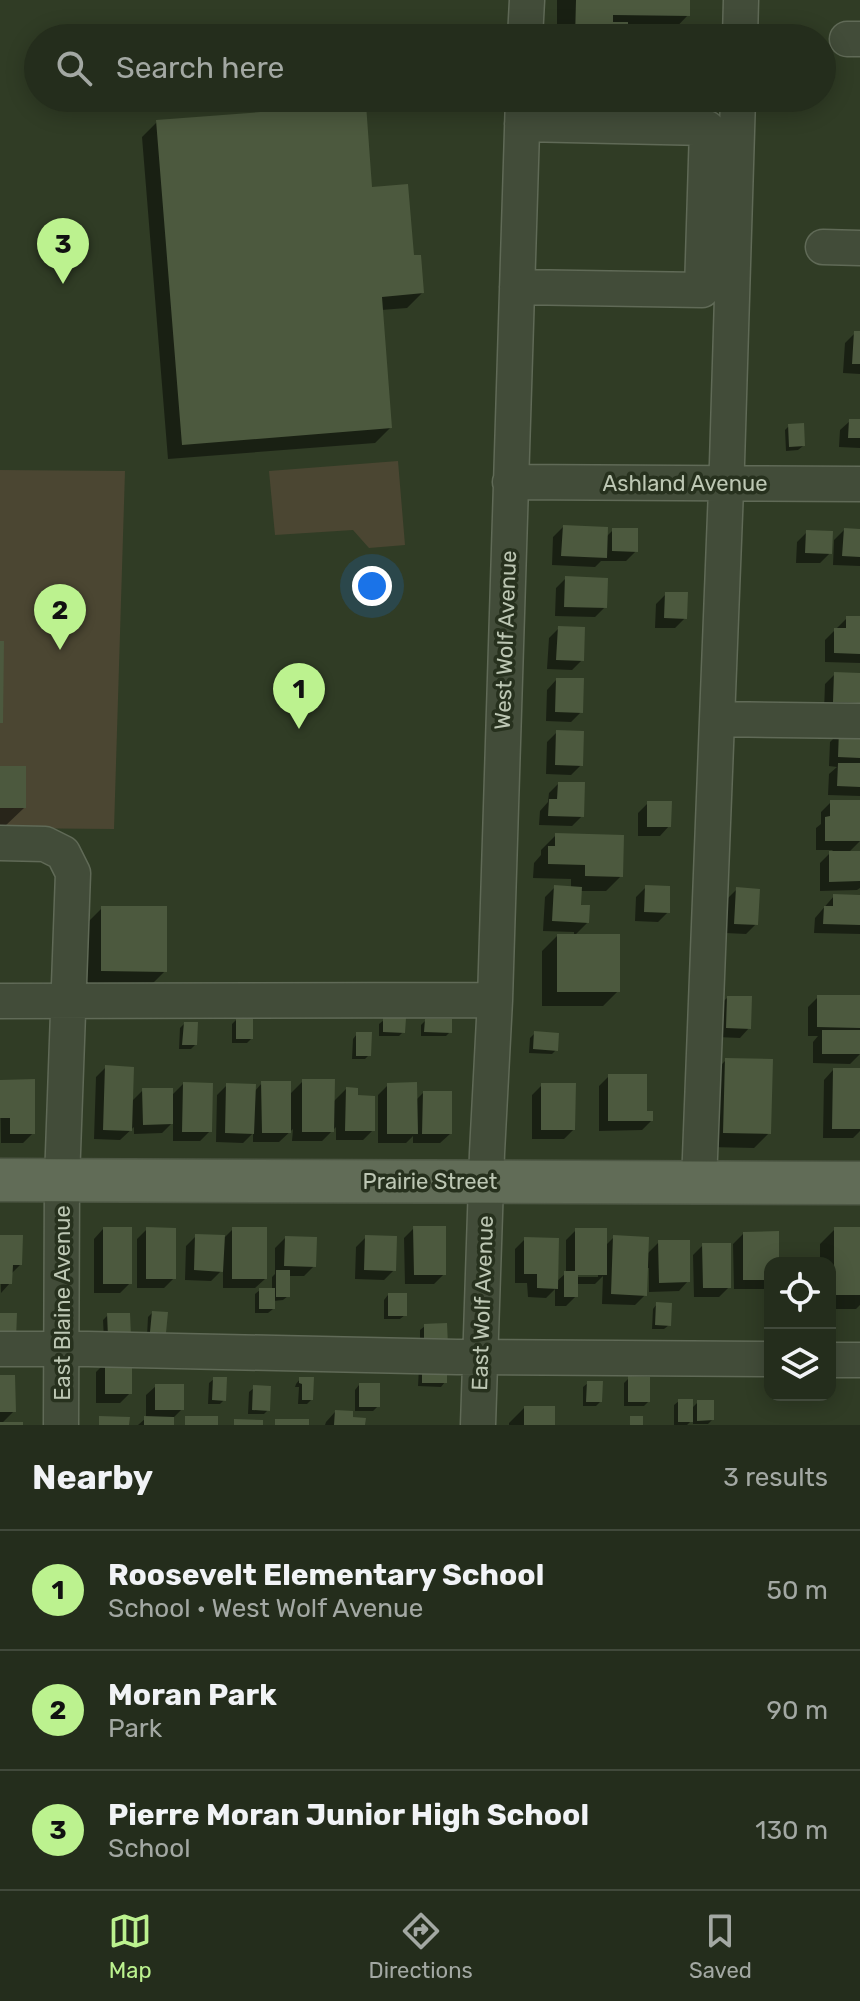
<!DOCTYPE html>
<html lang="en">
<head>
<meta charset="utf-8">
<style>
	body { margin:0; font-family:Rubik,sans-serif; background:#303929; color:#f1f3f6 }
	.controls { position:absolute; right:24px; bottom:24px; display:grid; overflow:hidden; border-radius:16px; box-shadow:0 4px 20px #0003 }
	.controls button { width:72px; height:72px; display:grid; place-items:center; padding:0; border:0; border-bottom:2px solid #41493b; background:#242d1c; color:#f1f3f6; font:40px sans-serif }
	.you { position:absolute; left:372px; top:586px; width:28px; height:28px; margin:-20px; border:6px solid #fff; border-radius:50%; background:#1a73e8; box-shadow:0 0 0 12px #1a73e833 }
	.badge { display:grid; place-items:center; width:52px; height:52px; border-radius:50%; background:#bcf28f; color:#111; font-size:26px; font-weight:700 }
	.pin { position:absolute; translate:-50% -66px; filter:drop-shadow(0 2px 4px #0008) }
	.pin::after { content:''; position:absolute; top:42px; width:28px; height:24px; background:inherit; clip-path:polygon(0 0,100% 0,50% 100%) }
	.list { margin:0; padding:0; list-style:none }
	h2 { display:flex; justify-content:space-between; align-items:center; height:104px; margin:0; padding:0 32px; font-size:34px }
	h2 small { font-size:26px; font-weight:400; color:#a3a8a3 }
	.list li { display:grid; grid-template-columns:52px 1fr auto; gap:24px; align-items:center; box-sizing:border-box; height:120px; padding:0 32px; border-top:2px solid #41493b }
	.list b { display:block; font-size:30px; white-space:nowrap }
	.list p { margin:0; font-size:26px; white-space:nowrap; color:#a3a8a3 }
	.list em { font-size:26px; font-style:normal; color:#a3a8a3 }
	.icon { flex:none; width:44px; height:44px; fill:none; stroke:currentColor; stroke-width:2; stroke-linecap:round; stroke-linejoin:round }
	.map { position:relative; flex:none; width:860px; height:1425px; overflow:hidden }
	.search { position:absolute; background:#242d1c; box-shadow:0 4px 20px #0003; left:24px; right:24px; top:24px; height:88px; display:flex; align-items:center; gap:20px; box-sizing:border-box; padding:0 28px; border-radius:44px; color:#a3a8a3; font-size:30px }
	.sheet { height:464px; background:#242d1c }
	nav { display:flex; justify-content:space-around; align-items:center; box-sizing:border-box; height:112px; border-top:2px solid #41493b; background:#242d1c; font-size:22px; color:#a3a8a3 }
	nav a { display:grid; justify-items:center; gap:4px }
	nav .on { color:#bcf28f }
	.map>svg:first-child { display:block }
	.green { fill:#4b4632 }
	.shadow { fill:#0007; fill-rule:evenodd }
	.building { fill:#4c593e }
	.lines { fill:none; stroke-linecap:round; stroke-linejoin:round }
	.minor-casing { stroke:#606a57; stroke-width:37 }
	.major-casing { stroke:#4e5845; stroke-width:45 }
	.minor { stroke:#424c39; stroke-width:34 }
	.major { stroke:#616c57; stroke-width:42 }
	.labels { text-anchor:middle; stroke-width:7; stroke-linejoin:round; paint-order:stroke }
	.street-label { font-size:22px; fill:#bdc7b4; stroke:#27311e }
</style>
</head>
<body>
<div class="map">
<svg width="860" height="1425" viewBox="0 0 860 1425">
	<rect width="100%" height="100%" fill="#303c25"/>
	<path class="green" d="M398,461L405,545L369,548L353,530L275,535L269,471Z
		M0,470L125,471L114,829L0,828Z"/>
	<path class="shadow" d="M557,0H688V15L669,35L626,34V38H557Z
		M560,98H623L605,116L560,115Z
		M157,122L370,189L412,257L422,293L407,308L381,310L390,428L375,443L168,459L142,137Z
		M855,333H860V374L843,373L845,343Z
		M850,421H860V448L839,447L840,430Z
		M789,426L803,446L798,450L786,451L785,430Z
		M563,527L606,537L613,530L636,551L626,561H601L595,567L552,565L553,537Z
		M844,530L860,531V566L833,565L834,540Z
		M807,532L830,553L820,563H796L797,542Z
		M566,578L605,607L595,617L555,616L556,588Z
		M666,594L685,618L675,628H655L656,604Z
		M847,618H860V663L825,662V640Z
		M559,628L582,660L572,670L547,669L549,638Z
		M835,674L860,675V713L824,711L825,684Z
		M556,680L581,712L571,722L546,721L547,690Z
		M557,732L581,765L571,775L546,774L547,742Z
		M840,732L860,733V796L828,795L829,774L837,767L829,766L830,742Z
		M0,768L24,808L4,827H0Z
		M558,784L582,816L572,826L539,825L540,811L548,802L549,793Z
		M831,802H860V841L848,853H860V888L857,890L820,891V863L833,850H816V828L821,824V812Z
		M648,803L669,826L660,836H638V813Z
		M556,835L621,876L606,891H580L579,906L587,923L574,936L618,991L603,1006H542V951L557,936H574V932L543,931L545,897L555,887L571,888V879L533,878L534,863L541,855V850Z
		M646,887L668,912L658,922L635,921L636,897Z
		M737,889L756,924L746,934L725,933L727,899Z
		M834,896L860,897V934L814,933L815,918Z
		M102,908L165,971L150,986L87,985V923Z
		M818,997H860V1054L850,1064L813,1063V1042L818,1036H808V1007Z
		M727,998L749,1028L740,1038L717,1037V1007Z
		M237,1019L251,1039L247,1043H232V1024Z
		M384,1020L403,1032L399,1036H379V1024Z
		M425,1021L450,1032L446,1036H421V1025Z
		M184,1024L195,1045L191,1049H179L180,1028Z
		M535,1033L556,1050L552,1054L529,1053L530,1038Z
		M357,1034L369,1055L365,1059H352L353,1039Z
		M726,1060L769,1133L754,1148L709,1147L711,1075Z
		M105,1068L131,1102L143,1090L171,1096L183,1084L210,1131L200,1141H173V1122L162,1133L134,1134V1127L120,1140L94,1139L96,1077Z
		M833,1070H860V1131L853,1138H823L824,1080Z
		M609,1076L651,1121L642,1130L599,1131V1086Z
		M0,1081L33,1133L23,1143H1Z
		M303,1081L332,1103L346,1089L356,1097L373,1130L363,1140H336V1127L322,1141H292L293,1129L279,1142H253V1133L243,1143L216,1142L217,1095L227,1085L254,1092L262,1083L289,1095Z
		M388,1085L415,1101L423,1093L450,1134L440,1143H413V1136L406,1143H378V1095Z
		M542,1085L574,1129L564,1139H532V1095Z
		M414,1228L444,1274L434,1284H405L404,1238Z
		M103,1229L130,1283L120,1293H94V1239Z
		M147,1229L174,1278L164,1288H137V1239Z
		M233,1229L265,1279L255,1288H223V1269L211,1281L185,1280L186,1246L196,1236L225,1237Z
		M835,1229H860V1305L856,1309H830V1263H820V1244Z
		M576,1230L605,1246L614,1237L646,1255L659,1242L688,1281L679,1291L649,1292V1268H646L645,1295L635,1305L602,1304L603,1276L595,1284H576V1296L566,1306H555V1289L546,1298L528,1297L527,1283H515V1249L525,1239L556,1282L566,1273V1240ZM568,1273H598V1277H568Z
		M743,1234L777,1263H770V1286L767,1289H734L733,1244Z
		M0,1237L20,1265L11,1274L10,1283L1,1293Z
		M366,1237L394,1270L384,1280L355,1279L356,1247Z
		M285,1238L314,1266L304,1276H288V1296L283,1300L273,1301V1309L268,1313H255V1294L260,1290H272V1277L275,1274V1248Z
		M703,1245L729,1287L719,1297H694L693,1255Z
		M388,1295L405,1315L400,1319H384V1300Z
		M657,1304L669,1325L664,1329H652L653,1309Z
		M152,1313L164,1332L160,1337L147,1336L148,1317Z
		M108,1315L129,1336L104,1340L103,1320Z
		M445,1325L420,1349V1330L425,1326Z
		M106,1362L130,1393L120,1403H96V1372Z
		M419,1368L445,1382L441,1387L418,1386Z
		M0,1377L14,1411L1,1424L21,1425H0Z
		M629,1378L648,1402L644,1406H624V1383Z
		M214,1379L224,1400L220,1404H208L209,1383Z
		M300,1379L311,1400L307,1404H298L299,1387H295L296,1384Z
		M588,1383L600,1402L596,1406H583V1387Z
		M359,1385L378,1406L373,1411H355V1390Z
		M156,1386L182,1409L172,1419V1425H138L146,1418V1395Z
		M254,1388L268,1410L264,1414H248L249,1392Z
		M679,1401L691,1409L698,1402L712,1420L708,1424H693V1419L687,1425H674V1405Z
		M524,1408L553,1425H509V1423Z
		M335,1412L351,1419L363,1425H325L326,1422Z"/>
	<path class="building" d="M576,0H690V16L613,15V22H628V38H575Z
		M366,104L372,187L408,184L414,255H421L424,293L382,297L392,428L182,445L156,120Z
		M854,331H860V364H852Z
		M849,419H860V438H848Z
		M804,423L805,446L789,447L788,424Z
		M563,525L608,527L607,558L561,556Z
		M612,528H638V552L612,551Z
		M844,528L860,529V557L842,556Z
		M806,530L833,531L832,554L805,553Z
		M565,576L608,578L607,608L564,607Z
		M665,592H688L687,619L664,618Z
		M846,616H860V654L834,653V628H846Z
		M558,626L585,627L584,661L556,660Z
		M0,641H4L3,723H0Z
		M834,672L860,673V703L833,702Z
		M556,678H584L583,713L555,712Z
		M556,730L584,731L583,766L555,765Z
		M839,730L860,731V758L838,757Z
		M838,763H860V787L837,786Z
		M0,766H26V808H0Z
		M558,782H585L584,817L548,816L549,799H557Z
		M830,800H860V841H825V817L830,816Z
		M647,801H672L671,827H647Z
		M555,833L624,835L623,877L585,876V865L548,864V846H555Z
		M829,851H860V881L829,882Z
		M554,885L582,887L581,905H590L589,923L552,921Z
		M645,885L670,886V913L644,912Z
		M736,887L760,889L758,925L734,924Z
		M833,894L860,895V925L823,924L824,906H833Z
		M101,906H167V972L101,971Z
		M557,934H620V992H557Z
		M817,995H860V1028L817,1027Z
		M727,996H752L751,1029L726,1028Z
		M236,1017H253V1039H236Z
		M383,1018H406L405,1033L383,1032Z
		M425,1019H452V1033L424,1032Z
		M184,1022H198L197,1045H182Z
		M822,1030H860V1054H822Z
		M534,1031L559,1033L558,1051L533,1049Z
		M356,1032H372L371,1056H356Z
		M725,1058L773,1059L771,1134L723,1133Z
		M105,1065L134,1067L132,1131L103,1130Z
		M833,1068H860V1129H832Z
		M608,1074H647V1111H653V1121H608Z
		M35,1079V1134H10V1118H0V1080Z
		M302,1079H335L334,1132H302Z
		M261,1081H291V1133H262Z
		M183,1082L213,1083L212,1132H182Z
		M417,1082L418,1134H387V1083Z
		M226,1083L256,1084L254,1134L225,1133Z
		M541,1083H576L575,1130H541Z
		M346,1087L358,1088V1095L375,1096V1131H345Z
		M142,1088H173V1124L143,1125Z
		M423,1091H452V1134H422Z
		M413,1226H446V1275H414Z
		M103,1227H132V1284H103Z
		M146,1227L176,1228V1279H146Z
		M232,1227H267V1279H232Z
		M834,1227H860V1295H834Z
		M575,1228H607V1275H578V1297H564V1271H575Z
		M779,1231V1263H770V1280H743V1232Z
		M195,1234L225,1235L223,1272L194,1270Z
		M0,1235H23L22,1265H13L12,1284H0Z
		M365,1235L397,1236L396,1271L364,1270Z
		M613,1235L649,1237L647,1296L611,1294Z
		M285,1236L317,1237L316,1267L284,1266Z
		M524,1237L559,1238L558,1289L537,1288V1274H524Z
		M658,1240H690V1282L659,1283Z
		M702,1243H731V1288H703Z
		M276,1270H290V1297H276Z
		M259,1288H275V1309H259Z
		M388,1293H407V1316H388Z
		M656,1302L672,1303L671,1326L655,1325Z
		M152,1311L168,1312L166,1333L150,1332Z
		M0,1313H17L16,1340L0,1339Z
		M107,1313H130L131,1336L108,1337Z
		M447,1323L448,1345L424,1346V1324Z
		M105,1360H132V1394H105Z
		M422,1361L447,1362V1383H422Z
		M0,1375H15L16,1412H0Z
		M628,1376L650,1377V1402H628Z
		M213,1377H227L226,1401L212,1400Z
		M299,1377H314L313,1400H302V1384L299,1383Z
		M587,1381H603L602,1402H586Z
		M359,1383H380V1407H359Z
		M155,1384H184V1410H155Z
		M253,1385L271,1386L270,1411L252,1410Z
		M678,1399H693V1422H678Z
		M697,1400H714V1420L697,1421Z
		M524,1406H555V1425H524Z
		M335,1410L353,1411V1417L366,1418L365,1425H334Z
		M99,1416L130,1417L129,1425H99Z
		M144,1416L174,1417V1425H144Z
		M185,1416H218V1425H185Z
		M630,1416H643V1425H630Z
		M234,1419L263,1420V1425H234Z
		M275,1419H309V1425H275Z
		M0,1422H23V1425H0Z"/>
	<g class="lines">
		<defs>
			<path id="minor" d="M525,38L527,0
				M740,38L741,0
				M847,39H860
				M823,247L860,248
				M517,287L702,290L707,128L522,124
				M510,482L860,484
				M717,719L860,721
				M0,843L45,844L63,853L73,873L62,1180L61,1425
				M0,1001L495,1000
				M699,1182L727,463L738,98
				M0,1349H88L457,1357L770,1359
				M830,1360H860
				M478,1425L487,1153L495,1000L523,98"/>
			<path id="major" d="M0,1180L860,1183"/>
		</defs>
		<use href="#minor" class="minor-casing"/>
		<use href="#major" class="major-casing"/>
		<use href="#minor" class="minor"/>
		<use href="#major" class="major"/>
	</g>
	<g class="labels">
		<g class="street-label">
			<text x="685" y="491">Ashland Avenue</text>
			<text transform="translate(505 640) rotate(-88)" y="8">West Wolf Avenue</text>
			<text x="430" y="1189">Prairie Street</text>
			<text transform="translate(62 1303) rotate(-90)" y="8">East Blaine Avenue</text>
			<text transform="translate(482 1303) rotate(-88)" y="8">East Wolf Avenue</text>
		</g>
	</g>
</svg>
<div class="controls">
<button><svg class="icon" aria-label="locate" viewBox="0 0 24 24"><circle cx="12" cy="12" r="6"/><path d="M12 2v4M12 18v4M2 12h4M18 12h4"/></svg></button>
<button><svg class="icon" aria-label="layers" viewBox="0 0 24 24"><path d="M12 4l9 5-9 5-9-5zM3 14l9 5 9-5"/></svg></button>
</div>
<div class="you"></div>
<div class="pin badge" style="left:299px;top:729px">1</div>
<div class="pin badge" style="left:60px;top:650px">2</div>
<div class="pin badge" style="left:63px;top:284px">3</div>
<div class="search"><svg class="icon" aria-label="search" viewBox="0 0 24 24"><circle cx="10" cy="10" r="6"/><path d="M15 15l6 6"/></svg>Search here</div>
</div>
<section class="sheet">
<h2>Nearby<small>3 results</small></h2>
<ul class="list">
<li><span class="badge">1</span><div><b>Roosevelt Elementary School</b><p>School · West Wolf Avenue</p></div><em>50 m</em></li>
<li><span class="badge">2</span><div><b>Moran Park</b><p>Park</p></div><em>90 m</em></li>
<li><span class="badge">3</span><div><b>Pierre Moran Junior High School</b><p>School</p></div><em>130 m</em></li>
</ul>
</section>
<nav>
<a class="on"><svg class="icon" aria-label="map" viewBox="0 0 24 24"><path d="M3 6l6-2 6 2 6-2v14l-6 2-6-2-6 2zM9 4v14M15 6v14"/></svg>Map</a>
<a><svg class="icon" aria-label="directions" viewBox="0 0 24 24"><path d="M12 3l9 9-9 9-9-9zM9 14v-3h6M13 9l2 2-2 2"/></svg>Directions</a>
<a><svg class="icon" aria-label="saved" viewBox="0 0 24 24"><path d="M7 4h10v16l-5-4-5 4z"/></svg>Saved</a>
</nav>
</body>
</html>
